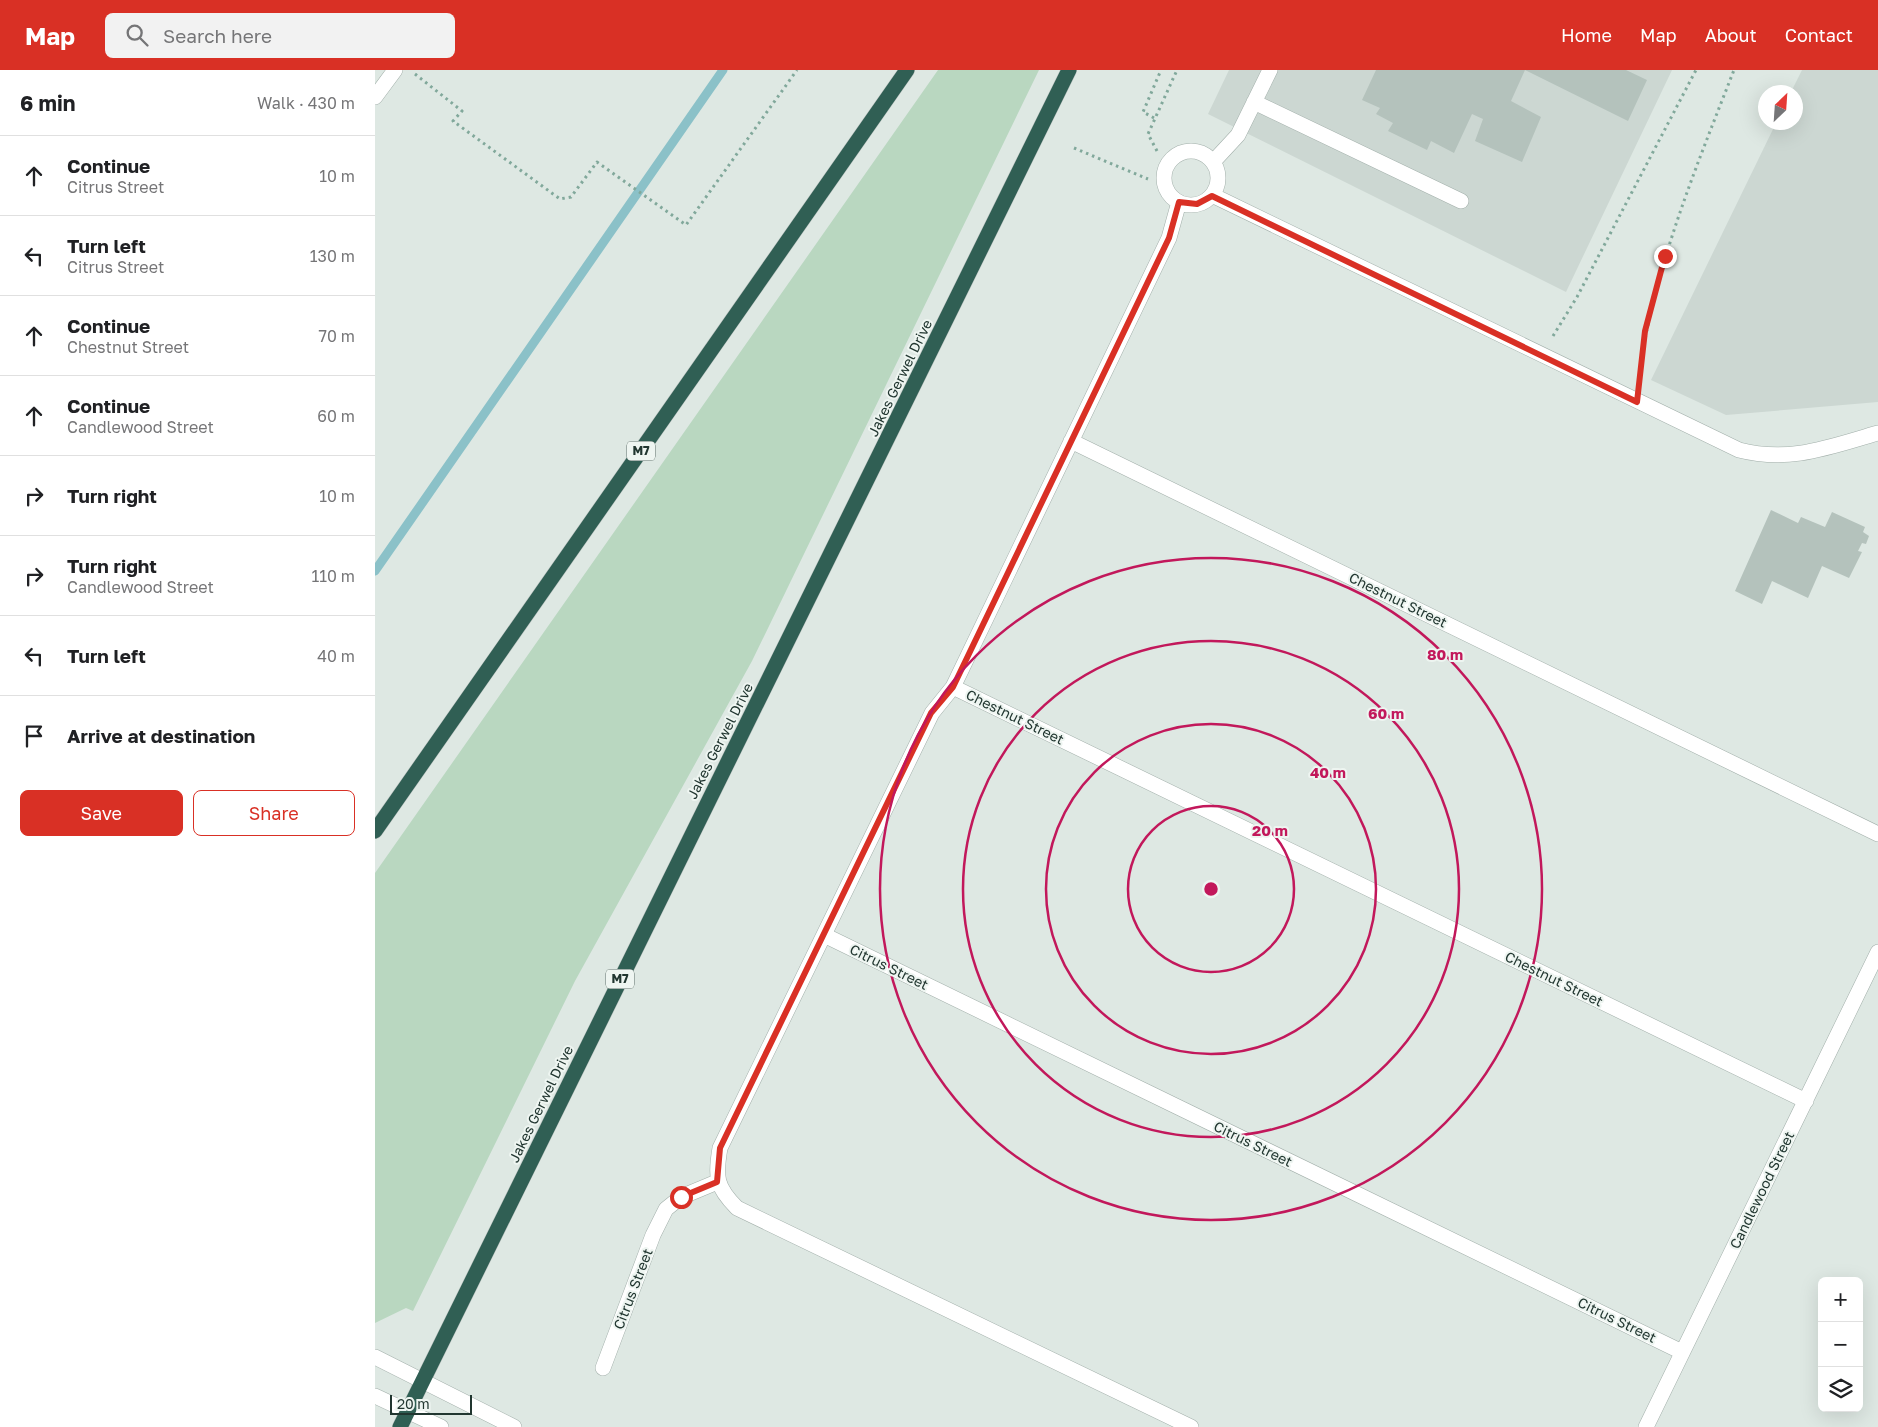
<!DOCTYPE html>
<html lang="en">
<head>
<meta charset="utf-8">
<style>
	body { margin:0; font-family:"Golos Text",sans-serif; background:#f2f2f2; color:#202124 }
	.controls { position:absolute; right:15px; bottom:15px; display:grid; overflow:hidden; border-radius:8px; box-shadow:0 5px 20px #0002 }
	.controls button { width:45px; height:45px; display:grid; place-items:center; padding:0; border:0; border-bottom:1px solid #e0e0e0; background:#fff; color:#202124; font:25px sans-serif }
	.compass { position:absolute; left:1383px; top:15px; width:45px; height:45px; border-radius:50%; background:#fff; box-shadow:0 5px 20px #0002; rotate:25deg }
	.scale { position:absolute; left:15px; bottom:12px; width:82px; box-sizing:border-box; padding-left:5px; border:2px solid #213630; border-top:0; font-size:14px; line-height:18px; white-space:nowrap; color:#213630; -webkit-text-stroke:4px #eef5f1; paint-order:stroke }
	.stop { position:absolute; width:15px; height:15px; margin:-11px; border:4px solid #d93025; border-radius:50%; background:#fff }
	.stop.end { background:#d93025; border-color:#fff; box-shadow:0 1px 5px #0008 }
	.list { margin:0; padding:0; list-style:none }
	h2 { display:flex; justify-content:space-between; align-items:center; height:65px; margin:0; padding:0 20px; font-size:21px }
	h2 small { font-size:16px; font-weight:400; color:#757577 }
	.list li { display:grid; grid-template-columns:32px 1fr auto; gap:15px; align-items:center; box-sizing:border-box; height:80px; padding:0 20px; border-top:1px solid #e0e0e0 }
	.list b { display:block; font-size:19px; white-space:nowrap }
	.list p { margin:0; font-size:16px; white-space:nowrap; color:#757577 }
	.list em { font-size:16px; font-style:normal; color:#757577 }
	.actions { display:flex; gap:10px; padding:15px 20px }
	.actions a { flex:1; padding:11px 0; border:1px solid #d93025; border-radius:8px; text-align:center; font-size:18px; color:#d93025 }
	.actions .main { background:#d93025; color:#fff }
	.icon { flex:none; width:28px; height:28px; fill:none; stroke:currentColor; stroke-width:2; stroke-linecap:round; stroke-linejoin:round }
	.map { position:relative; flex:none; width:1503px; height:1357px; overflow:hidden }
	header { display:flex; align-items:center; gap:30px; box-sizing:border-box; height:70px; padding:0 25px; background:#d93025; color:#fff }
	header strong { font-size:24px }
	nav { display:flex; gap:28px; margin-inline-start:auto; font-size:18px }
	.search { width:350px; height:45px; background:#f2f2f2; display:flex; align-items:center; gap:12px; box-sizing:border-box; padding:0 18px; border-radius:8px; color:#757577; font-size:19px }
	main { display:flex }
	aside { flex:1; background:#fff }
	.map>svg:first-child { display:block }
	.built { fill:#ccd7d2 }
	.green { fill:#b9d7c0 }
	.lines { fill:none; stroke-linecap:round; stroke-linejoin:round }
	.stream { stroke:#8bc1c8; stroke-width:9 }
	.building { fill:#b4c2bc }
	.minor-casing { stroke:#a2afaa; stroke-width:16 }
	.highway-casing { stroke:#bcc3c1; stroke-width:16 }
	.path { stroke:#81a89b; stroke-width:3; stroke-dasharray:2.5 4; stroke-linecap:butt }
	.minor { stroke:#fff; stroke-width:15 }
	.highway { stroke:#305f54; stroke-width:15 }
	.route { stroke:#d93025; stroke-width:6 }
	.ring { fill:none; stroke:#c2185b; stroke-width:2.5 }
	.labels { text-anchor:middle; stroke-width:4; stroke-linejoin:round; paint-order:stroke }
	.shield { fill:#eef5f1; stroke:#5e6f6a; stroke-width:1 }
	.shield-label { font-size:12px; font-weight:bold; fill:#213630 }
	.street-label { font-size:14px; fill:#213630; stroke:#eef5f1 }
	.centre { fill:#c2185b; stroke:#eef5f1; stroke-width:2.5 }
	.ring-label { font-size:15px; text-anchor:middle; font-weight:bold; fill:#c2185b; stroke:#eef5f1; stroke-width:4; stroke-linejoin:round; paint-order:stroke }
</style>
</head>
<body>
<header>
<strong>Map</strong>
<div class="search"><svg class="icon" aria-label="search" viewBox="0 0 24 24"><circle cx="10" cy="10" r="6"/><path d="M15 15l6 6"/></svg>Search here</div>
<nav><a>Home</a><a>Map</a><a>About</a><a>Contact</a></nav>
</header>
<main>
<aside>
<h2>6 min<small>Walk · 430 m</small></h2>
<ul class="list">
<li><svg class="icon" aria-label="ahead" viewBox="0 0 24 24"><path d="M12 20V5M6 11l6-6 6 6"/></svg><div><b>Continue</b><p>Citrus Street</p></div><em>10 m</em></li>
<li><svg class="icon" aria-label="left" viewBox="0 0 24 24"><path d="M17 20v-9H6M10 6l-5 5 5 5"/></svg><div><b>Turn left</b><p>Citrus Street</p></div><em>130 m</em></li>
<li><svg class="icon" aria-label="ahead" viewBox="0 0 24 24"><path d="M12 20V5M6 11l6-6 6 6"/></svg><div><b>Continue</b><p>Chestnut Street</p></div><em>70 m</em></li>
<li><svg class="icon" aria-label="ahead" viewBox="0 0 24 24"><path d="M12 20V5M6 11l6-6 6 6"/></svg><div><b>Continue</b><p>Candlewood Street</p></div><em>60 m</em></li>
<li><svg class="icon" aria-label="right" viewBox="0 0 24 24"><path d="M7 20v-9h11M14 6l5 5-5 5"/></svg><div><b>Turn right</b></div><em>10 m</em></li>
<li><svg class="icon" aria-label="right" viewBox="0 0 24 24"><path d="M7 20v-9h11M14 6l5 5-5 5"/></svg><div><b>Turn right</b><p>Candlewood Street</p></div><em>110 m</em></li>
<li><svg class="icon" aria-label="left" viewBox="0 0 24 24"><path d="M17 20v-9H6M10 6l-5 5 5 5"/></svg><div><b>Turn left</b></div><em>40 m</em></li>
<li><svg class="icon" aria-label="arrive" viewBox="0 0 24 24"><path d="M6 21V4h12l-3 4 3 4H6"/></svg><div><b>Arrive at destination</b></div></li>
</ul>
<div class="actions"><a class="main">Save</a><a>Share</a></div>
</aside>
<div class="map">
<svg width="1503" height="1357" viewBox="0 0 1503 1357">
	<rect width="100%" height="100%" fill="#dee8e3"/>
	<path class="built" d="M854,0H1297L1191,222L833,44Z
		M1427,0H1503V332L1351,345L1276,310L1401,53L1420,52V22H1416Z"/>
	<path class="green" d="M563,0H664L377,591L200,911L38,1241L31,1238L0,1253V803Z"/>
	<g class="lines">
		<path class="stream" d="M0,501L348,0"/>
	</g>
	<path class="building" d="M1001,0H1251L1272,10L1253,51L1150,0L1136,31L1166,47L1147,92L1100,71L1108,49L1097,44L1079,83L1056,71L1052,80L1013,61L1018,53L1001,44L1005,38L987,30Z
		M1396,440L1423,453L1426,447L1450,457L1457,442L1490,457L1488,462L1494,466L1491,474L1487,473L1483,481L1487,482L1474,508L1447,496L1433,528L1397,511L1387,534L1360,521Z"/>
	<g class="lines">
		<defs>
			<path id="minor" d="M0,27L20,0
				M879,32L1086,131
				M789 108a27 27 0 1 1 54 0a27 27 0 1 1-54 0Z
				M838,92L863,65L895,0
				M837,125L1364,380C1415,393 1454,377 1503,363
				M804,132L794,168L578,617L557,643L345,1078C340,1107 341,1117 362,1138L816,1357
				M696,371L1503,764
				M578,617L1431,1031
				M449,865L1307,1282
				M0,1287L139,1357
				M228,1298L278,1165L291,1139L306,1127L342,1112
				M0,1326L66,1357
				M1271,1357L1503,882"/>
			<path id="highway" d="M0,761L532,0
				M25,1357L694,0"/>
		</defs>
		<use href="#minor" class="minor-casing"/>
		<use href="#highway" class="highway-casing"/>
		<path class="path" d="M40,4L87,41L78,51L185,129L196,127L222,92L311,155L422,0
			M779,48L768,42L786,0
			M699,78L773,109
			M782,81L773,64L802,0
			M1178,266L1202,227L1321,0
			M1264,307C1278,200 1320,100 1359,0"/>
		<use href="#minor" class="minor"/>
		<use href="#highway" class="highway"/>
	</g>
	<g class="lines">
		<path class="route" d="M306,1127L342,1112L345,1078L556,643L578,617L794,168L804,132L822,134L837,126L1262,332L1270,261L1290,186"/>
	</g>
	<g class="ring">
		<circle cx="836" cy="819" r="83"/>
		<circle cx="836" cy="819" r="165"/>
		<circle cx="836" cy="819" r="248"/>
		<circle cx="836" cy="819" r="331"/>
	</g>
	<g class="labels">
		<g class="shield">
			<rect x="252" y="371.5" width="28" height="19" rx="4"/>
			<rect x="231" y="899.5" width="28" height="19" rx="4"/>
		</g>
		<g class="shield-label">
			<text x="266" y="385">M7</text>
			<text x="245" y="913">M7</text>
		</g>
		<g class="street-label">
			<text transform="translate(525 308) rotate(-64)" y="5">Jakes Gerwel Drive</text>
			<text transform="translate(1023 530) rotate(26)" y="5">Chestnut Street</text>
			<text transform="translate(640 647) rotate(26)" y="5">Chestnut Street</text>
			<text transform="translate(345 671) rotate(-63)" y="5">Jakes Gerwel Drive</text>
			<text transform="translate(514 897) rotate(26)" y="5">Citrus Street</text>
			<text transform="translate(1179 909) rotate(26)" y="5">Chestnut Street</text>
			<text transform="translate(166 1034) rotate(-64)" y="5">Jakes Gerwel Drive</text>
			<text transform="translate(878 1074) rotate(26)" y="5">Citrus Street</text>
			<text transform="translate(1387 1120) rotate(-64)" y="5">Candlewood Street</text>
			<text transform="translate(258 1219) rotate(-69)" y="5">Citrus Street</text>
			<text transform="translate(1242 1250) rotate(26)" y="5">Citrus Street</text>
		</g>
	</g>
	<circle cx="836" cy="819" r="8" class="centre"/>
	<g class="ring-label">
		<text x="1070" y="590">80 m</text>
		<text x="1011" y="649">60 m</text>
		<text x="953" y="708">40 m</text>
		<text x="895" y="766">20 m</text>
	</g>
</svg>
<div class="controls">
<button>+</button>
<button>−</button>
<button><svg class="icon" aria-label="layers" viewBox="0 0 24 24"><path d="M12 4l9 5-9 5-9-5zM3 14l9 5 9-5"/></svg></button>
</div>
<svg class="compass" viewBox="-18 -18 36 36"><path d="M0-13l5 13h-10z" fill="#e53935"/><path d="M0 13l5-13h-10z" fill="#757577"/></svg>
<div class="scale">20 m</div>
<div class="stop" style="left:306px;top:1127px"></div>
<div class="stop end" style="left:1290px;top:186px"></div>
</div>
</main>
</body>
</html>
